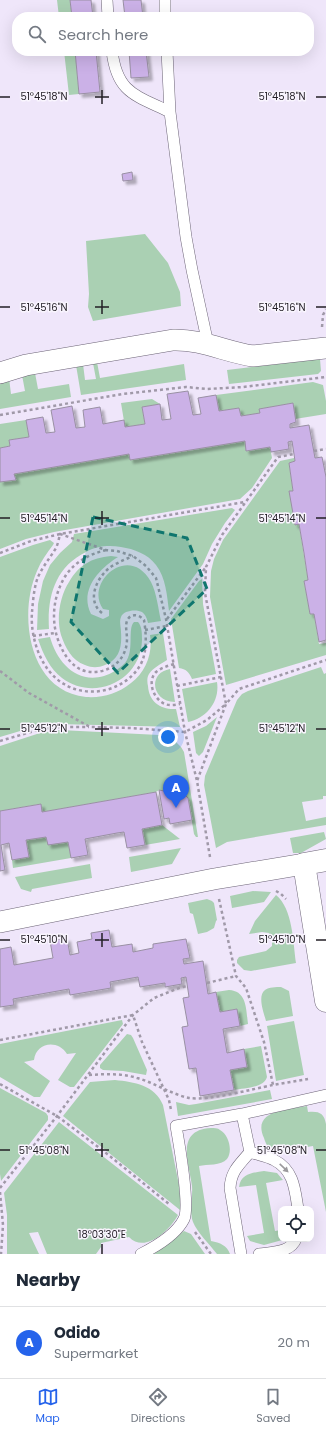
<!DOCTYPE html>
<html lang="en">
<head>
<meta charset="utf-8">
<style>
	body { margin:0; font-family:Poppins,sans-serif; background:#f6f6f7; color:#1f2937 }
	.controls { position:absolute; right:12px; bottom:12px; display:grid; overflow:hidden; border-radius:8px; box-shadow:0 4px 16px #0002 }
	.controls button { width:36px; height:36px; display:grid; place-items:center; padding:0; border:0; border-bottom:1px solid #e0e1e3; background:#fff; color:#1f2937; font:20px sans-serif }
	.you { position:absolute; left:168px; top:737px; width:14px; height:14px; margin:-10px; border:3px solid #fff; border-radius:50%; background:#1a73e8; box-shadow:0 0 0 6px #1a73e833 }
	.badge { display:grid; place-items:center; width:26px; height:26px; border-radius:50%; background:#2563eb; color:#fff; font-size:13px; font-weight:700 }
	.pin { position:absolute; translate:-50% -33px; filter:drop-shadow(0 1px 2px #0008) }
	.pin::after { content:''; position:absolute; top:21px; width:14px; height:12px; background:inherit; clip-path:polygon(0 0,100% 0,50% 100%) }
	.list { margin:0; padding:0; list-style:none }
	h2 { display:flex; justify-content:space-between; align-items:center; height:52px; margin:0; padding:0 16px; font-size:17px }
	h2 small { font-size:13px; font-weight:400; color:#747a83 }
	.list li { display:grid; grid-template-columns:26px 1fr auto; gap:12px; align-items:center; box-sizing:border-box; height:72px; padding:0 16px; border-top:1px solid #e0e1e3 }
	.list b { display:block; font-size:15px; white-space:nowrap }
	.list p { margin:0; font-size:13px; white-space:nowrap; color:#747a83 }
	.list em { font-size:13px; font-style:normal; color:#747a83 }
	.icon { flex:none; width:22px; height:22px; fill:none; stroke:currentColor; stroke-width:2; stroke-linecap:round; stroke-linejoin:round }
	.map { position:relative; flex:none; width:326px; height:1254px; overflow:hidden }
	.search { position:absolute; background:#fff; box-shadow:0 4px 16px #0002; left:12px; right:12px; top:12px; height:44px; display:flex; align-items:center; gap:10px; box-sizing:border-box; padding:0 14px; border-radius:16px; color:#747a83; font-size:15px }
	.sheet { height:124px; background:#fff }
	nav { display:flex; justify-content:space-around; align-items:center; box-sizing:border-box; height:56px; border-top:1px solid #e0e1e3; background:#fff; font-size:11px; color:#747a83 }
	nav a { display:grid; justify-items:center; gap:2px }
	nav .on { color:#2563eb }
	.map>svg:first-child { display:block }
	.green { fill:#aad0b3 }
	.building { fill:#cbb1e7; stroke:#9990a3; filter:url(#shadow) }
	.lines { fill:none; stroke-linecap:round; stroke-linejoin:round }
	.lane-casing { stroke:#6c6476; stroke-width:12 }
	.street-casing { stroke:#6c6476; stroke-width:22 }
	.secondary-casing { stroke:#6c6476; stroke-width:23 }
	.path { stroke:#a099a8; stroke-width:2.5; stroke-dasharray:3 3; stroke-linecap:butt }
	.lane { stroke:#fff; stroke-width:11 }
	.street { stroke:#fff; stroke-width:21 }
	.secondary { stroke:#fff; stroke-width:22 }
	.oneway { fill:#9c9a9d }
	.marked { fill:#0f766e; fill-opacity:0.2; stroke:#0f766e; stroke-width:3; stroke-dasharray:8 5; stroke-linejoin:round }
	.ticks { fill:none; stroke:#231f26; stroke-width:1.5 }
	.ticks-label { font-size:10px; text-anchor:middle; fill:#231f26; stroke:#f9f5fe; stroke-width:3; stroke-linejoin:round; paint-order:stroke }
</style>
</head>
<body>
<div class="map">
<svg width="326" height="1254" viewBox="0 0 326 1254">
	<defs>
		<filter id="shadow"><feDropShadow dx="3.5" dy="3.5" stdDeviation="1" flood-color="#0004"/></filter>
	</defs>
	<rect width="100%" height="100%" fill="#efe6fa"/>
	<path class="green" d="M57,0H70L72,17H59Z
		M64,51H75L79,94L69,95Z
		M145,234L168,263L180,292L181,306L93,321L88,307L89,294L86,241Z
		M320,359L321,371L318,374L229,384L227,370Z
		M97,362L100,378L184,364L186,380L81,395L76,365L83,364L85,380L96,379L93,363Z
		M35,373L38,389L69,384L71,397L0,409V382L9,378L11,394L25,391L22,375Z
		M313,382L323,385L326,401V414L295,419L293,403L260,409V413L241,416L239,408L219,411L216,395Z
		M152,399L160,404L142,407L145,424L125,427L121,403Z
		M26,420L29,437L9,440L10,446L0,448V424Z
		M245,441L247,451L270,447L272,458L252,488L240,499L54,532L26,539L0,549V482L15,480L14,474L129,454L131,460Z
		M294,458L295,461L289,463L293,491H290L295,525L299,524L308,580L304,581L310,614H314L319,644L326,643V655L226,685L210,597L211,571L214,559L223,540L280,461Z
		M232,508L235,510L225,523L212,544L203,564L169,611C167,596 166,578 156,565C148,554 134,549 121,547C109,545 96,546 86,552C55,567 47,597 49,629L37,630L38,604L43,581L50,565L60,553L72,542L74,534Z
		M50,540L54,543L53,545C47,553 41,561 37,571C18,614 28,691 86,697C103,698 117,694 131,683C146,672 153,653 150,635L163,633L167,660C161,664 153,668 149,674C147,677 147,682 148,686C149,702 161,710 176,709L180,727L56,724L37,726L0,737V557L33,545Z
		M111,556L118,557C99,569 79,590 91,614L103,619L109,616V610L103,609C84,583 129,542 151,582C157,594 158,608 161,621L148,623C147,619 146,615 142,612C137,609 123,610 121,617C119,621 121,627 121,632C122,646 120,659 105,665C98,668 92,668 85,665C72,661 65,647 61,635C56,618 60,596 69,582C79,565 91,558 111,556Z
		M202,579L203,604L216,674L192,679C189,672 186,669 179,668L171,619L199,581Z
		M134,622H138C142,626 142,634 142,640C141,681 94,702 62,678C50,669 43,654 38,639L50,637C57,662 76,684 104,676C111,674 119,669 125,663C135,651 127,629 134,622Z
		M321,667L324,674L326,673V796H323V799L302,802L306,821L326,817V825L227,842L216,848L204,785L205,776L237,700L242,694L248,691Z
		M170,669L175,702C152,702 147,673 170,669Z
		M217,682C220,701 207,718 188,722L182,689Z
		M217,717L203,752L199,756L196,753L193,732L206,726Z
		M60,730L159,735L176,742L181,747L184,752L198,837H196L194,834L188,798L185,795L159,790L156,792L42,812L40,804L0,811V746L40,733Z
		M162,825L180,839L145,845L142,829Z
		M324,832L326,839L301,853H293L290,838Z
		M46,837L68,842L71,858L13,868L12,860L29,857L26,840Z
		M181,848L172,864L131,872L129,857Z
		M90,864L92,878L32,889L31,892L21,889L15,877Z
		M253,891L271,892L264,902L232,908L230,896Z
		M276,895C293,909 293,942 296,963L251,971L244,970L237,963V960L239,957L266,951L272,946V939L269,933L262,932L249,934L255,921Z
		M207,899L212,901L214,903L217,920L216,921L214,928L207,932L198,934L193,914L190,913L188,903Z
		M281,987L289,991L293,1016L266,1021C264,1013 257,996 265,990C269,987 276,987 281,987Z
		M229,990C247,991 246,1009 248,1024L240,1026L236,1009L220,1012L216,992Z
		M122,1020L123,1024L74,1087H70L58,1080L76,1053L67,1054C58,1039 36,1042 34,1060L24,1062L50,1081L40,1097H34L0,1077V1044Z
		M294,1021L304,1075L276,1081L267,1026Z
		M127,1034L131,1035L133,1038L147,1070L146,1075L123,1071L103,1070L100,1068V1065Z
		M261,1046L267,1077C264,1088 244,1088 234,1090L230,1070L247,1067L244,1049Z
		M115,1080C134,1082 155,1085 163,1105L179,1185L180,1196V1210L63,1116L90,1082Z
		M0,1088L46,1113L48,1116V1120L1,1181L0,1174Z
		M270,1090L272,1099L178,1116L176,1102L189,1105L196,1104Z
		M307,1106L308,1112C319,1111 324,1113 326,1124V1212L313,1146C304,1147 286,1153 276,1151C269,1150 266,1145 264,1138C251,1110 289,1109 307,1106Z
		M59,1122L178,1215C170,1230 145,1254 129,1237L101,1243V1247L96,1254H47L38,1232L29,1233L39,1254H7V1215L4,1193Z
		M211,1128C214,1128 218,1128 220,1130C229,1135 233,1151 227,1159C221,1166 207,1164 199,1166L211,1241C220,1243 227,1245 230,1254H217C210,1245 197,1232 193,1222C189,1211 193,1198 192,1186C189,1163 175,1130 211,1128Z
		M264,1171L277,1173L283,1180L266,1183L275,1231L281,1230V1239H286L264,1245L250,1241L247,1236L264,1233L256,1185L239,1187C241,1173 253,1173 264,1171Z
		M184,1231L191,1234L205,1254H154Z"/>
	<path class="building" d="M70,0H91L93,17H72Z
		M123,0H141L143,17H125Z
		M75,51H96L100,92L79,94Z
		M129,51H146L149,77L131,78Z
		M132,172L133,180L123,181L122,174Z
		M188,391L193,415L201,414L198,398L216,395L219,411L239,408L241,416L260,413L259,409L293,403L296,422L290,424V428L309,425L315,458L322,457L326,477V640L319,642L314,614H310L304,581L308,580L304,553L299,524L295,525L289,491H293L289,463L295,461L292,441L288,442L289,449L271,452L270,447L246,451L245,441L130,460L129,454L14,474L16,480L0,482V448L10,446L9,440L29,437L26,420L43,417L46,433L55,432L51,410L72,406L76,428L85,427L83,410L100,407L103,424L124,420L125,427L145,424L142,407L160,404L162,420L171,419L167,394Z
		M159,790L185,795L188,798L192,820L170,824L169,818L164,819Z
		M156,792L162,825L142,829L145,845L127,848L124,832L117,833L85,839L88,855L71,858L68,842L48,845L46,837L26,840L29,857L12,860L9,843L1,845L5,870L0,871V811L41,804L42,812Z
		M109,930L112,947L132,944L133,952L153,948V944L186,939L190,958L183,959L184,964L203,961L208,994L216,992L220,1012L237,1009L240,1026L223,1029L227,1053L244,1049L247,1067L230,1070L234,1090L200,1096L196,1068L189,1069L182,1027L188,1026L183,998L189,997L186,977L181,978L182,984L165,987V983L140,987L138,977L110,982L111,988L70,995L69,989L13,999L14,1005L0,1007V949L11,947L14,965L53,958L50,941L67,938L70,955L79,953L77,942L92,939L91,933Z"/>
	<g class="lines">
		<defs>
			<path id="lane" d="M107,0L108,17
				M165,0V17
				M112,51C117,93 135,95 170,112
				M167,51L170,112L186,237L192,270L208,344
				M250,1152C258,1155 267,1156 274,1160C294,1170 295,1190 298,1209
				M141,1254C157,1246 176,1235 184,1219C190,1206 179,1143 176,1126L242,1114
				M241,1254L230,1188C231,1171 239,1165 250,1152L242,1114L326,1095
				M259,1254C272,1252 290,1253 296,1239"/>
			<path id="street" d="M0,373L26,365L173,340C201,339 226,352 253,356L326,348
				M0,922L214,879L304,864"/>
			<path id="secondary" d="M326,860L304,864L326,1001"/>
		</defs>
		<use href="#lane" class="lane-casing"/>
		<use href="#street" class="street-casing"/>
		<use href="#secondary" class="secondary-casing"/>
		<path class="path" d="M322,327L323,315L326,309
			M0,415L123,394L186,387L207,389L243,387L326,377
			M314,451L326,449
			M106,550C90,554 76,561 66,575C50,600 50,632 66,656C71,663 77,669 85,671C106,676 127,662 127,639C127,633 125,626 127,621C130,613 139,614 144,620C146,632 147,647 143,659C140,668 132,677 124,682C112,690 98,693 84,691C77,690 70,688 64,684C41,671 30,638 32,612C33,601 34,587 38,577C43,566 50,558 56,548C58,544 59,538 60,534L106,550L117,551L133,556L146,566L156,578L166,619L185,732L197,781
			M0,553L31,541L60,534L245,502
			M102,613C85,600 98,575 112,566C119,562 126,559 133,556
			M167,619L206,567
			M145,630L167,626
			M33,636L55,633
			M174,664C167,666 161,668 156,672C147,681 153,699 165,704C170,706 175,705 180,704
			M0,671L29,693L90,727L131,728L185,732L207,720L226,704L205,593L206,567L222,535L278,457L294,454
			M177,686L221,677
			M0,741L41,729L61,727H89
			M210,857L197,781L226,704L239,689L326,660
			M276,891L281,894L286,899
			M219,899L236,976L246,988L264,1042L273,1085L308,1079
			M207,983L236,976
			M0,1040L133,1015L142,1042L169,1100L171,1110
			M89,1075C105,1074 121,1073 137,1078C155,1083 171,1094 189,1098C209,1101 252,1089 273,1085
			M0,1084L57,1116L106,1153L169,1204
			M0,1188L57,1116L133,1015L154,998L179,988L187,986
			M0,1192L3,1225L1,1254
			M195,1232L211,1254"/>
		<use href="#lane" class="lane"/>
		<use href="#street" class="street"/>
		<use href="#secondary" class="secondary"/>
	</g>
	<defs><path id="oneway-solid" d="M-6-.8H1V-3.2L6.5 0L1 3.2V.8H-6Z"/></defs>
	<use class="oneway" href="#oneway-solid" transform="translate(284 1168) rotate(44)"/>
	<path class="marked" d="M93,517L187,538L207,589L118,673L71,622Z"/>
	<path class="ticks" d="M102,90V104M0,97H10M95,97H109M316,97H326M102,300V314M0,307H10M95,307H109M316,307H326M102,511V525M0,518H10M95,518H109M316,518H326M102,722V736M0,729H10M95,729H109M316,729H326M102,933V947M0,940H10M95,940H109M316,940H326M102,1143V1157M0,1150H10M95,1150H109M316,1150H326M102,1244V1254"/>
	<g class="ticks-label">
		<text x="44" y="100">51°45'18"N</text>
		<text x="282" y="100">51°45'18"N</text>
		<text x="44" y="311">51°45'16"N</text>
		<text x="282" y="311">51°45'16"N</text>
		<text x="44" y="522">51°45'14"N</text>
		<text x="282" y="522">51°45'14"N</text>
		<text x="44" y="732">51°45'12"N</text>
		<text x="282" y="732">51°45'12"N</text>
		<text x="44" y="943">51°45'10"N</text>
		<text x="282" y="943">51°45'10"N</text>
		<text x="44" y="1154">51°45'08"N</text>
		<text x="282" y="1154">51°45'08"N</text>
		<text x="102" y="1238">18°03'30"E</text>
	</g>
</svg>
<div class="controls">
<button><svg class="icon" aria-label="locate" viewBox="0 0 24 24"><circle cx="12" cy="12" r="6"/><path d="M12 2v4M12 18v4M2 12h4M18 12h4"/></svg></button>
</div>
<div class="you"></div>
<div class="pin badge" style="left:176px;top:808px">A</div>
<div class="search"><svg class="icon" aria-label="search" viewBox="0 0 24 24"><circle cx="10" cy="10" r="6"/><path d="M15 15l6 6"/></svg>Search here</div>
</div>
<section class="sheet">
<h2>Nearby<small></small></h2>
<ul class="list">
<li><span class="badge">A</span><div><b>Odido</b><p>Supermarket</p></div><em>20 m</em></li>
</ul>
</section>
<nav>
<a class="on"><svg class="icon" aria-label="map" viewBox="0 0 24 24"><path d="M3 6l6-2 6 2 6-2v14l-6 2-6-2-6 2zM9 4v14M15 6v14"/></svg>Map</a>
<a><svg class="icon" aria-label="directions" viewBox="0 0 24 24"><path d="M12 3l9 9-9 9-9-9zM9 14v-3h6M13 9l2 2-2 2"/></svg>Directions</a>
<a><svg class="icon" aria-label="saved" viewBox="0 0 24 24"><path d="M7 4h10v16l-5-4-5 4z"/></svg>Saved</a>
</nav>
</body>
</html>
